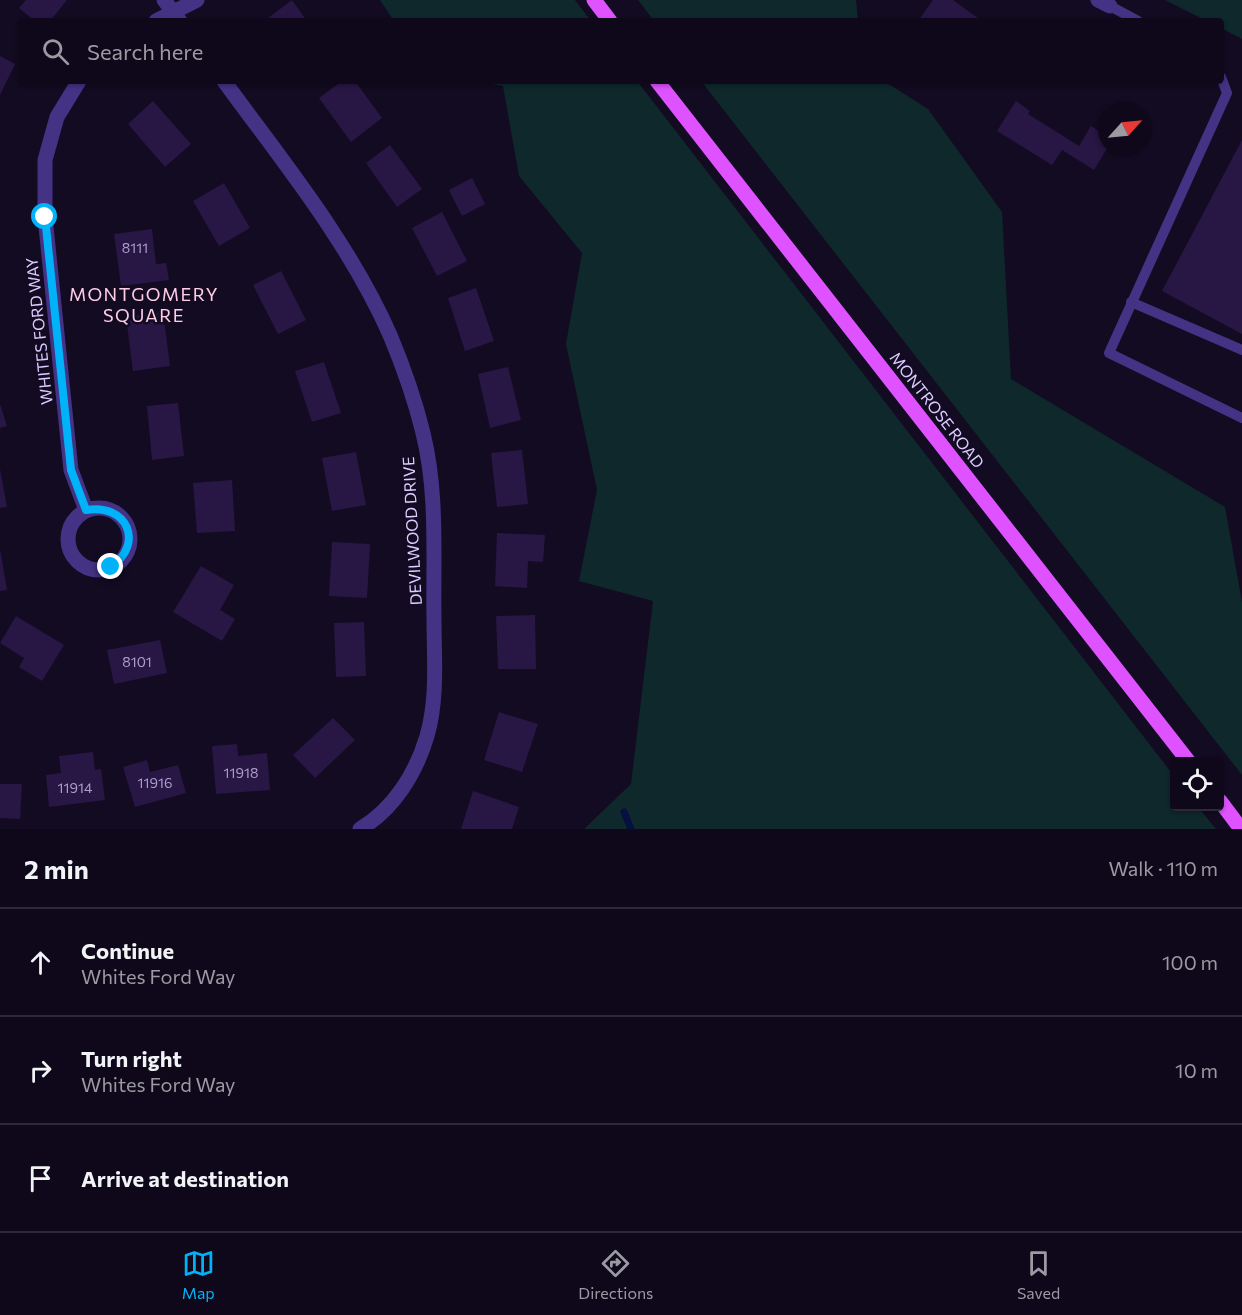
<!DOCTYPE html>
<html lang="en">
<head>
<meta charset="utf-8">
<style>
	body { margin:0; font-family:Commissioner,sans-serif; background:#1c1627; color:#f1f3f6 }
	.controls { position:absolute; right:18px; bottom:18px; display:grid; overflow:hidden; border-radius:6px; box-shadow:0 2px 4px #0004 }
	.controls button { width:54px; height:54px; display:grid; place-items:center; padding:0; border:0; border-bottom:2px solid #2e2939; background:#0e081a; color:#f1f3f6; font:30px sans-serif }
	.compass { position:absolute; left:1098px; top:102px; width:54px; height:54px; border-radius:50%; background:#0e081a; box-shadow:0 2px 4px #0004; rotate:63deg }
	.stop { position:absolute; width:18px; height:18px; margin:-14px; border:4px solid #00b2f7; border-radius:50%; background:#fff }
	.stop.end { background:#00b2f7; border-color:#fff; box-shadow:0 2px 6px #0008 }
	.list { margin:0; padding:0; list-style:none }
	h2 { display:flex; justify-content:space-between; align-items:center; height:78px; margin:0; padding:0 24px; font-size:26px }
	h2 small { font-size:20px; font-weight:400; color:#9b9aa2 }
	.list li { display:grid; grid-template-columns:39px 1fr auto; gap:18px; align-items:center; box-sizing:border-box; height:108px; padding:0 24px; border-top:2px solid #2e2939 }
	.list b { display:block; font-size:22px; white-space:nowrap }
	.list p { margin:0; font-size:20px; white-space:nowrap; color:#9b9aa2 }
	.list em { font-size:20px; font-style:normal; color:#9b9aa2 }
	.icon { flex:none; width:33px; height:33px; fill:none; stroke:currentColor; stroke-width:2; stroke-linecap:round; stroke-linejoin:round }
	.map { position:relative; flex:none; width:1242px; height:829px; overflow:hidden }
	.search { position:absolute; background:#0e081a; box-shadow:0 2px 4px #0004; left:18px; right:18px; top:18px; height:66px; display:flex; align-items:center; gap:15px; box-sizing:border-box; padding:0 21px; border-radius:6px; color:#9b9aa2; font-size:22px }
	.sheet { height:402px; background:#0e081a }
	nav { display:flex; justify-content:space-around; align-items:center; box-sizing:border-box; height:84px; border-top:2px solid #2e2939; background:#0e081a; font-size:16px; color:#9b9aa2 }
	nav a { display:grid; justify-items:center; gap:3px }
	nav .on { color:#00b2f7 }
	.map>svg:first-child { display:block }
	.green { fill:#0e282c }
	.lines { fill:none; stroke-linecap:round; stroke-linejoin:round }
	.stream { stroke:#051041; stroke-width:7 }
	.building { fill:#281645 }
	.service { stroke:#443285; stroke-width:10 }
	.minor { stroke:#443285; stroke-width:15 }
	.primary { stroke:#de53ff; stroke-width:15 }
	.route { stroke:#00b2f7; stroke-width:8 }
	.labels { text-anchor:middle; stroke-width:5; stroke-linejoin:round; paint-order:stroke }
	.number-label { font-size:14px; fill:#ae9ed0 }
	.street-label { font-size:16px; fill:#dbccff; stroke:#130b22 }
	.neighbourhood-label { font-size:18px; letter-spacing:1.5px; fill:#ffcee5; stroke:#130b22 }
</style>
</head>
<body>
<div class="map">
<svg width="1242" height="829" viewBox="0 0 1242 829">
	<rect width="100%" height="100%" fill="#130b22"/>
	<path class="green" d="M380,0H575L591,21H394Z
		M638,0H856L858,21H654Z
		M1165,0H1242V39L1221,28V21H1207Z
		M473,81H637L1174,776V806L1198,807L1216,829H584L631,784L653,601L579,581L597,490L566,344L582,253L519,176L503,86Z
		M701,81H884L928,109L1002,212L1011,379L1225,507L1242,602V775Z"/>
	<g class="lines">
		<path class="stream" d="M624,812L631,829"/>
	</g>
	<path class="building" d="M26,0H67L50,21H35L19,8Z
		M292,0L307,21H264Z
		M933,0H953L982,21H918Z
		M0,56L15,64L0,95Z
		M342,81H355L382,118L351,142L319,98Z
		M153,101L191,144L165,167L128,124Z
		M1016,101L1030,111L1028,114L1079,146L1091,126L1107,136L1108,147L1094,170L1062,150L1052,165L997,131Z
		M1242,140V334L1162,291Z
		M390,145L422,189L397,207L366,163Z
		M472,178L485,204L462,216L449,190Z
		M224,183L250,228L219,246L193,201Z
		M442,212L467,261L437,276L412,228Z
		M152,229L156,264L166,263L169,280L121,286L114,234Z
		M281,271L306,320L278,334L253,285Z
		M476,288L494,341L465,351L448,298Z
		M163,312L170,366L133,371L126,317Z
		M324,362L341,413L312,422L295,371Z
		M508,367L521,420L490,428L478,374Z
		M178,403L184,456L152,460L147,406Z
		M0,404L7,426L0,428Z
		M522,450L528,504L497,507L491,453Z
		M356,452L366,505L332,511L322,458Z
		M0,469L7,507L0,508Z
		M232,480L235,531L197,533L193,483Z
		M497,533L545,535L543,562L528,561L527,588L495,586Z
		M332,542L370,544L367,598L329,596Z
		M0,549L7,590L0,591Z
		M201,566L234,585L220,610L235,619L222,641L173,612Z
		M535,615L536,669H498L496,616Z
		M16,616L64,645L42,681L19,667L24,658L0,643Z
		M364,622L366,676L336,677L334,623Z
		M160,640L167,673L114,684L107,650Z
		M499,712L538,724L522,772L484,760Z
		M333,718L355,740L315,778L293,755Z
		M237,744L238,756L267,753L270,790L216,794L212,746Z
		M93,752L95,770L101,769L105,800L49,807L46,775L61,773L59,756Z
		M147,760L150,772L178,765L186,793L135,807L123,767Z
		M0,784H22L20,819L0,818Z
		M473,791L519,807L512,829H461Z"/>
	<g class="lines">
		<path class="service" d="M1110,6L1138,21
			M1221,77L1227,93L1109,353L1242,418
			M1131,302L1242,350"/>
		<path class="minor" d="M164,0L180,21
			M1098,0L1110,6
			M156,21L197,0
			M79,81L57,117L45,160V217L71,470L86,510
			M224,81C283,162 349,242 390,335C403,366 415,400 423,433C438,493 433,558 434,618C434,657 438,698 427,736C416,773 394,809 360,829
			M68 539a31 31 0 1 1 62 0a31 31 0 1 1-62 0Z"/>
		<path class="primary" d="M594,0L610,21
			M657,81L1189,762
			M1220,801L1241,829"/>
	</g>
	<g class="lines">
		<path class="route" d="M45,217L71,470L86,510C127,503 145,543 111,567"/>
	</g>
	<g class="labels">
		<g class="number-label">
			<text x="135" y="253">8111</text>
			<text x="137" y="667">8101</text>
			<text x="241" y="778">11918</text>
			<text x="155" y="788">11916</text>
			<text x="75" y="793">11914</text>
		</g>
		<g class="street-label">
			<text transform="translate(39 331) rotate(-96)" y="6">WHITES FORD WAY</text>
			<text transform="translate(937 410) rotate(52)" y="6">MONTROSE ROAD</text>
			<text transform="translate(412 531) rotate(-93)" y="6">DEVILWOOD DRIVE</text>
		</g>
		<g class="neighbourhood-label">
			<text x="144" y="301">MONTGOMERY<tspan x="144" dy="21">SQUARE</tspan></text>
		</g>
	</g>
</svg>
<div class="controls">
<button><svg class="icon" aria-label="locate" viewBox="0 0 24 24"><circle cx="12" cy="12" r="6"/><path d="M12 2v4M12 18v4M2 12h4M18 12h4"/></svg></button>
</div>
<svg class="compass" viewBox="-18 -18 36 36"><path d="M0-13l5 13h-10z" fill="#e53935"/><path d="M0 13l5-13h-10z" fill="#9b9aa2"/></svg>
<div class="stop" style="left:45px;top:217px"></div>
<div class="stop end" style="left:111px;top:567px"></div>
<div class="search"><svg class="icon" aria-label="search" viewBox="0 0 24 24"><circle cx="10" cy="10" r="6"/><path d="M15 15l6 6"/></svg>Search here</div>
</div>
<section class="sheet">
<h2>2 min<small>Walk · 110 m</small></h2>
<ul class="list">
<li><svg class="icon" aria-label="ahead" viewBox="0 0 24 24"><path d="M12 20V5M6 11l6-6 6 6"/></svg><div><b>Continue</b><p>Whites Ford Way</p></div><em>100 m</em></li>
<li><svg class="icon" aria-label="right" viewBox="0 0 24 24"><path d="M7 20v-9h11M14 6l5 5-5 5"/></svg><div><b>Turn right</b><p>Whites Ford Way</p></div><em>10 m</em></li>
<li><svg class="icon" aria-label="arrive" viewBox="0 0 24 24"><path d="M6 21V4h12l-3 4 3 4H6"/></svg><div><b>Arrive at destination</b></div></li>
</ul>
</section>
<nav>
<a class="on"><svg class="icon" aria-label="map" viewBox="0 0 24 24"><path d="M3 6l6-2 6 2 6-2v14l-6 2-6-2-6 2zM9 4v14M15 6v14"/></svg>Map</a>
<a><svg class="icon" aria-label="directions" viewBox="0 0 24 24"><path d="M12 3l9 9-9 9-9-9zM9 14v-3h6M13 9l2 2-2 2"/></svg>Directions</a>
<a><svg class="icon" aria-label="saved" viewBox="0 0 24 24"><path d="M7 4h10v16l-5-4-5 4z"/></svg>Saved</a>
</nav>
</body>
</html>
